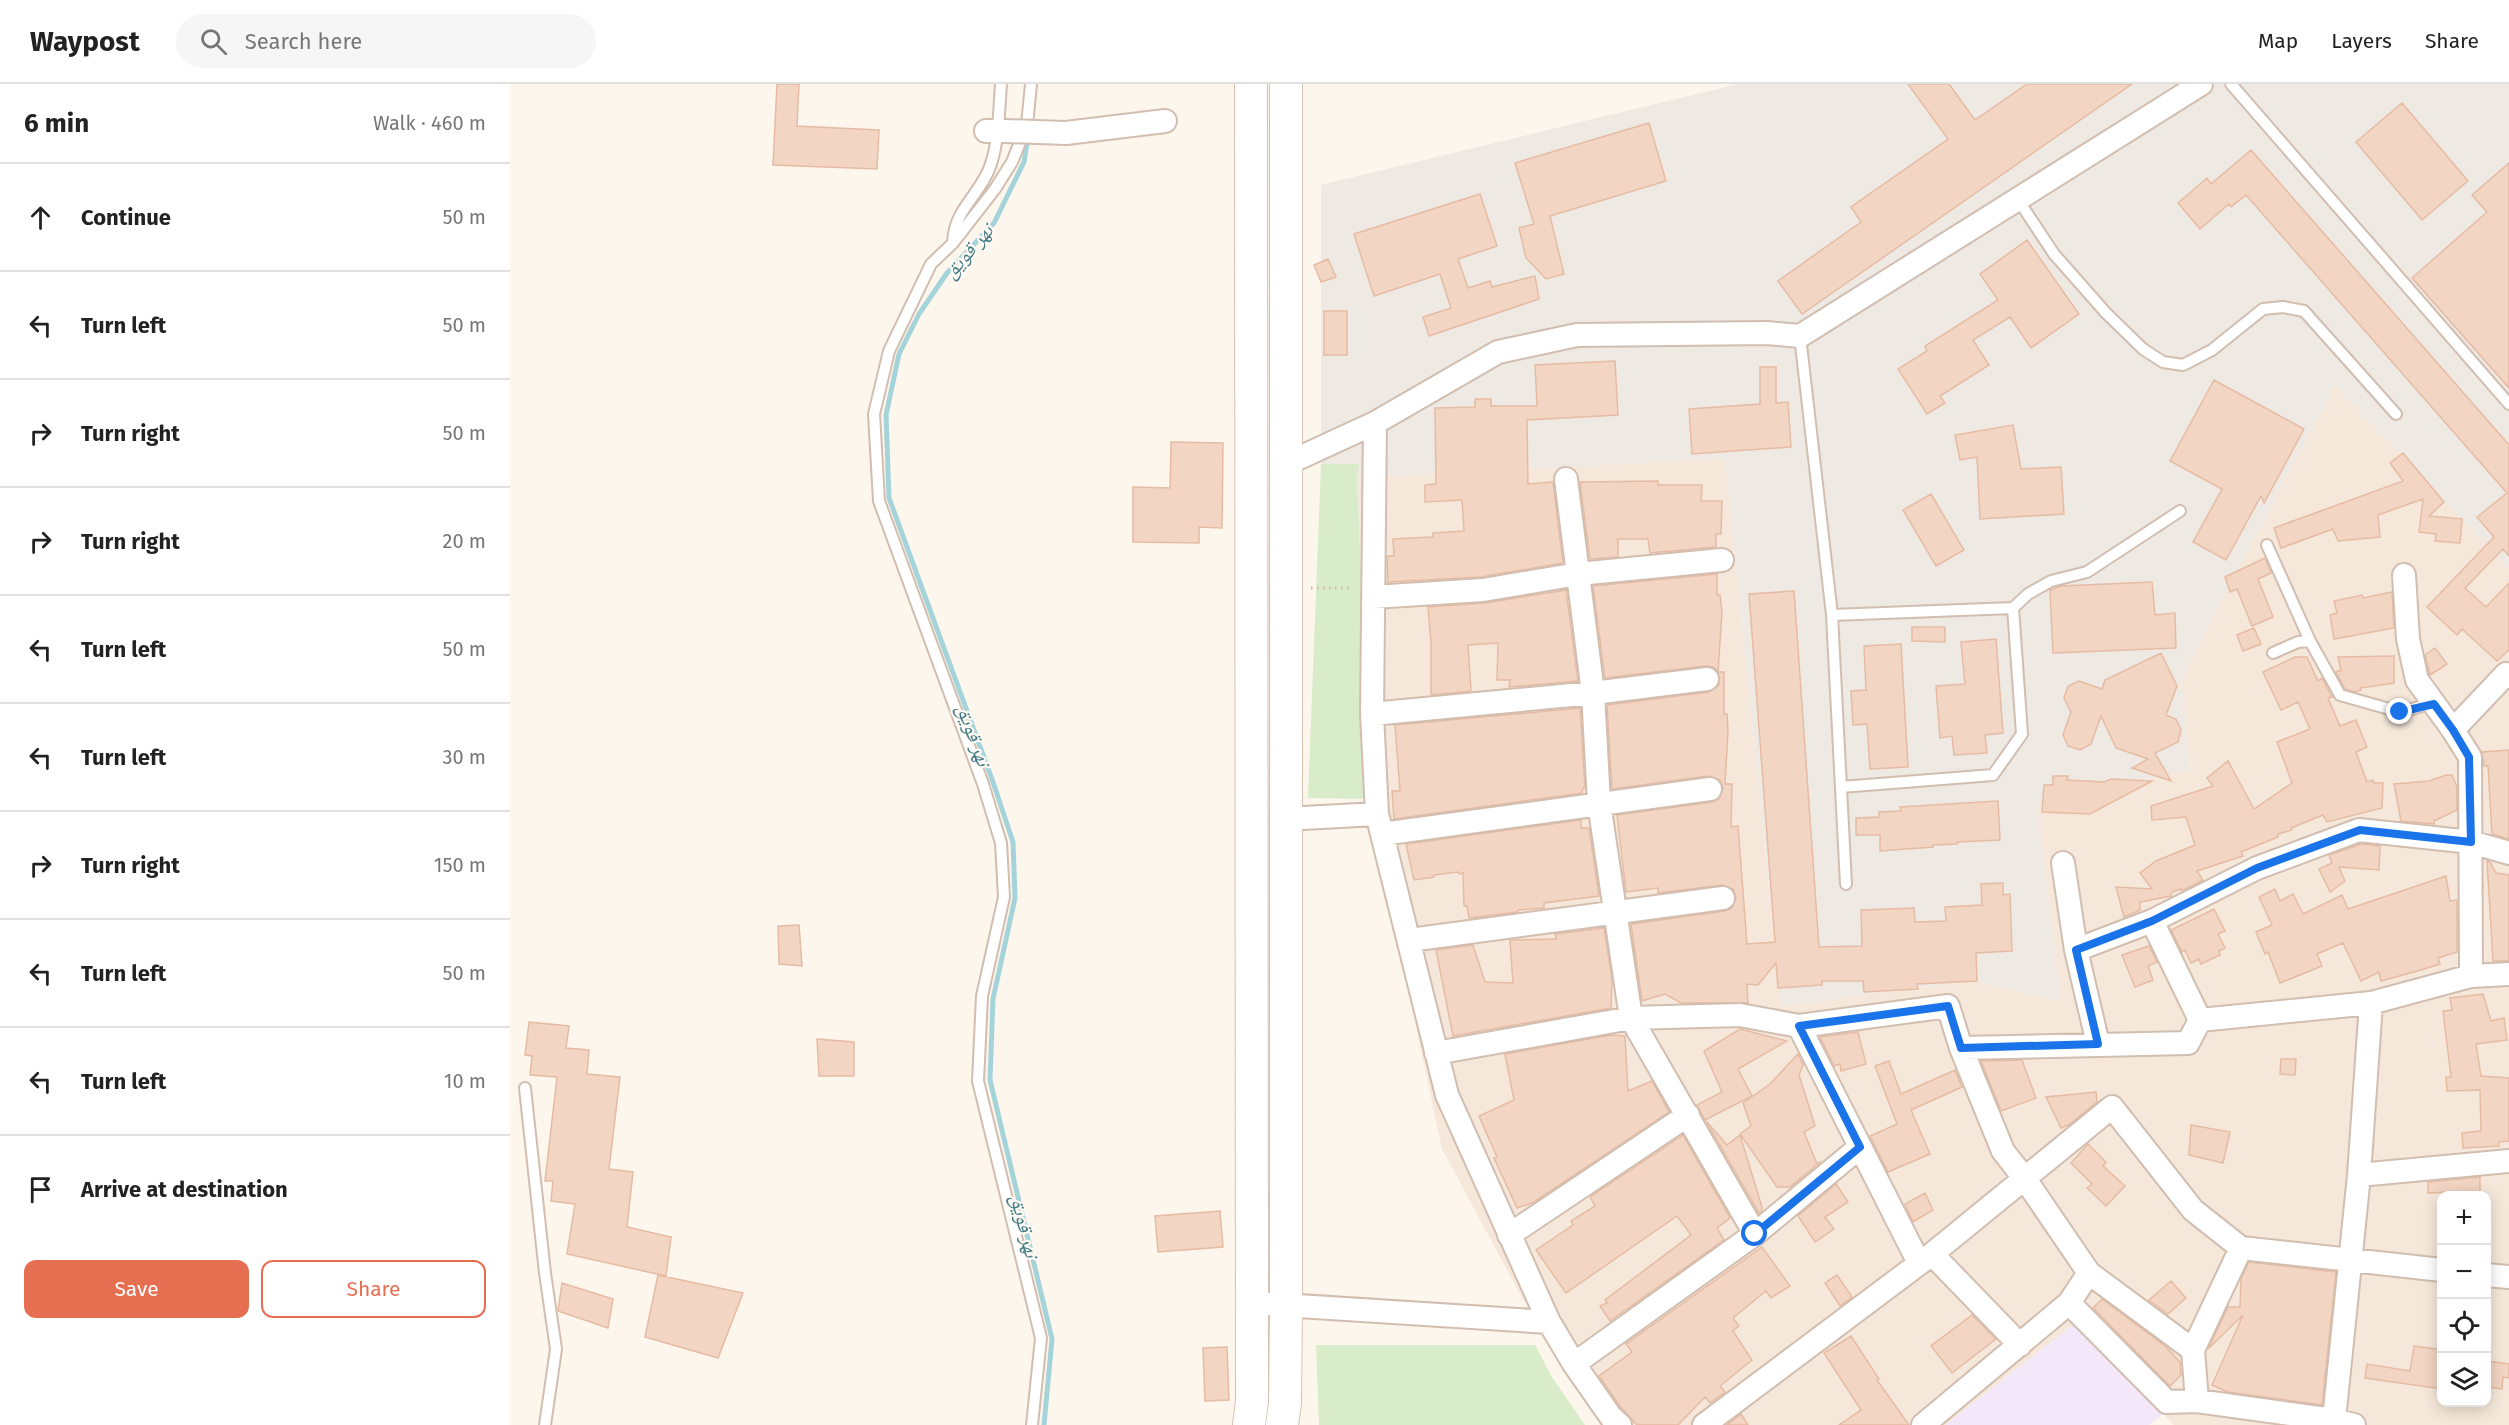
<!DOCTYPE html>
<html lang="en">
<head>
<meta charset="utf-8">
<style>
	body { margin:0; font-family:"Fira Sans","Noto Naskh Arabic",sans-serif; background:#f6f6f6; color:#222 }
	.controls { position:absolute; right:18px; bottom:18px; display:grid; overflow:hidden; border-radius:12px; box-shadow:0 3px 15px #0003 }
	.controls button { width:54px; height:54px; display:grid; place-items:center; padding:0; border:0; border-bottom:2px solid #e0e0e0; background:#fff; color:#222; font:30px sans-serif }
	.stop { position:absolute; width:18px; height:18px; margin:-14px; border:4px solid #1a73e8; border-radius:50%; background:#fff }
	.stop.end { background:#1a73e8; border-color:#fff; box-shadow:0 2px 6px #0008 }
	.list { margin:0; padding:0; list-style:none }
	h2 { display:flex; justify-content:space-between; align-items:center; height:78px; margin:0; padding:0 24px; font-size:26px }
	h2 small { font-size:20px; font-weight:400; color:#767676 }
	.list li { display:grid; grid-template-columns:39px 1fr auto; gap:18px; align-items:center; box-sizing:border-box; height:108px; padding:0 24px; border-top:2px solid #e0e0e0 }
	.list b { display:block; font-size:22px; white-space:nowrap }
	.list em { font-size:20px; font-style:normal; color:#767676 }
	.actions { display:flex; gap:12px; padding:18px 24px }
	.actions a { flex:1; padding:14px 0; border:2px solid #e76f51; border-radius:12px; text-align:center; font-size:21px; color:#e76f51 }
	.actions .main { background:#e76f51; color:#fff }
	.icon { flex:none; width:33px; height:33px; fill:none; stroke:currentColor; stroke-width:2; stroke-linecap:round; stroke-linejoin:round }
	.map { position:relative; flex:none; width:1999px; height:1341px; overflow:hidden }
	header { display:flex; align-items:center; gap:36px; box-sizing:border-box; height:84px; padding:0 30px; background:#fff; border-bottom:2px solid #e0e0e0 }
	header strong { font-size:28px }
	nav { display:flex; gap:33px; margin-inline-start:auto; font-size:21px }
	.search { width:420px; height:54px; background:#f6f6f6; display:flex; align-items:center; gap:15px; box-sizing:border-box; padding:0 21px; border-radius:33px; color:#767676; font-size:22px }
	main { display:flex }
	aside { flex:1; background:#fff }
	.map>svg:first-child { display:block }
	.residential { fill:#f5e8da; fill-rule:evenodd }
	.industrial { fill:#efe9e4 }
	.education { fill:#f3e8fa }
	.green { fill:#d8ecc9 }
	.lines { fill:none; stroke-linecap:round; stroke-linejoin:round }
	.stream { stroke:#a5d3da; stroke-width:5 }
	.building { fill:#f3d5c3; stroke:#e6bba3; stroke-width:1.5 }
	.service-casing { stroke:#d1beb0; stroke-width:14 }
	.minor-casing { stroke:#d1beb0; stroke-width:26 }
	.secondary-casing { stroke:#d6c0b0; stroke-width:34 }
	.path { stroke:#d9b8a5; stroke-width:3; stroke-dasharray:1.5 4.5; stroke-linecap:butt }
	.service { stroke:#fff; stroke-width:10 }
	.minor { stroke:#fff; stroke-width:22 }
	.secondary { stroke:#fff; stroke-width:32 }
	.minor-bridge-casing { stroke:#d1beb0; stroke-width:26; stroke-linecap:butt }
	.minor-bridge { stroke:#fff; stroke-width:22 }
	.route { stroke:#1a73e8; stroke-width:8 }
	.labels { text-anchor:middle; stroke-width:4.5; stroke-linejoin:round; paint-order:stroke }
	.water-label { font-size:20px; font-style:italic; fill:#437c86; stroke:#fffaf3 }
</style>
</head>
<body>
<header>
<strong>Waypost</strong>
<div class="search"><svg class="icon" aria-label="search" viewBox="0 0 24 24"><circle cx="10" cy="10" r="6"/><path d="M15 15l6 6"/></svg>Search here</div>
<nav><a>Map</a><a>Layers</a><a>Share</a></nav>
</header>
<main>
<aside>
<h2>6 min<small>Walk · 460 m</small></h2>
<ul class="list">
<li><svg class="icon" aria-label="ahead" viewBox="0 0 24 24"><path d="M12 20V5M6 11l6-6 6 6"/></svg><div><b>Continue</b></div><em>50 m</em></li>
<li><svg class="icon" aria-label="left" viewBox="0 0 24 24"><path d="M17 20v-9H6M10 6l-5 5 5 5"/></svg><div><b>Turn left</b></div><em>50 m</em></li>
<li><svg class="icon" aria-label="right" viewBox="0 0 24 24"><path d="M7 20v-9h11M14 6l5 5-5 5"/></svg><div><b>Turn right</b></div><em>50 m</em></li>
<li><svg class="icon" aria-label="right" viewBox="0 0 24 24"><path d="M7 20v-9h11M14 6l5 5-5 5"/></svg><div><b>Turn right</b></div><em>20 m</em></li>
<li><svg class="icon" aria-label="left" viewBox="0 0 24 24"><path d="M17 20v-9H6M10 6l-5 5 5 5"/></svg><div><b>Turn left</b></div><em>50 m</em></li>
<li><svg class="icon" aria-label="left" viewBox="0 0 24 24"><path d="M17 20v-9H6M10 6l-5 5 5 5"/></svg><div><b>Turn left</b></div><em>30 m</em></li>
<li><svg class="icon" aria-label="right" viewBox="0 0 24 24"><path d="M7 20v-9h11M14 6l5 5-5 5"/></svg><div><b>Turn right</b></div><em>150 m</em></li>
<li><svg class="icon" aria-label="left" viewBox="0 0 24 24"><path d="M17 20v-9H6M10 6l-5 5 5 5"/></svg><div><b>Turn left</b></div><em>50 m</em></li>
<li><svg class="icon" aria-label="left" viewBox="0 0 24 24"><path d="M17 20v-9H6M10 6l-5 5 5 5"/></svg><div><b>Turn left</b></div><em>10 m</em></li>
<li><svg class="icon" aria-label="arrive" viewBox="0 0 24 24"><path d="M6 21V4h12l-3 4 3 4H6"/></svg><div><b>Arrive at destination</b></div></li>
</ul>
<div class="actions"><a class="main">Save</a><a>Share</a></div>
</aside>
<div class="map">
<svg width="1999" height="1341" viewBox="0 0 1999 1341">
	<rect width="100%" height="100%" fill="#fdf6ec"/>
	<path class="residential" d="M1825,301L1999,485V1341H1664L1563,1241L1435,1341H1119L1012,1214L932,1065L865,750L860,715L847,393L1215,375L1271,922L1466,897L1551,917L1527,721L1680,686L1671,594ZM1932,1112H1976V1318H1932Z"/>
	<path class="industrial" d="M1228,0H1999V485L1825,302L1671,594L1680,686L1527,721L1551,917L1466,897L1271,922L1215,375L847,393L848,380H811V101Z"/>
	<path class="education" d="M1563,1241L1653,1330L1639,1341H1435Z"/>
	<path class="green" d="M811,380H849L847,393L860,715L798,714Z
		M806,1261H1025L1042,1293L1075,1341H809Z"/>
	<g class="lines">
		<path class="stream" d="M518,53L514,78L484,139L437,189L409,230L389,270L376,331L379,414L483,698L503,758L505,814L483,915L480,996L542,1255L534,1341"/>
	</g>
	<path class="building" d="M267,0H289L287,42L369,46L367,85L263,81Z
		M1398,0H1439L1465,36L1517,0H1622L1292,230L1268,197L1351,138L1341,123L1438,55Z
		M1892,19L1958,97L1912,136L1846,58Z
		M1139,39L1156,97L1040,132L1054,190L1036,195L1016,174L1009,144L1024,140L1005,79Z
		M1741,66L1999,361V472L1993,465L1955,504L1976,523L1999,499V566L1987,577L1952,545L1947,551L1917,523L1984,453L1967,433L1997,409L1736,111L1721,123L1719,120L1690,145L1668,119L1697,94L1701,100Z
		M1999,79V304L1902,194L1977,128L1962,111Z
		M970,110L987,162L948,175L958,204L980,197L982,203L1025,192L1029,215L919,252L913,233L941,224L930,190L864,212L844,150Z
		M1517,156L1569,230L1521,264L1500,233L1463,256L1479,281L1430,312L1435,319L1417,330L1388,285L1417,267L1415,262L1488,216L1470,190Z
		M818,175L826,193L811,198L804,181Z
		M814,227H837V271H814Z
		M1105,277L1108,331L1017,336L1018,400L1043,398L1053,479L971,493L878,498L877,472H884L883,455L923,453V449L954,447L952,416L915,418V401L926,400L925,324L965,323V315H981V322H1027L1025,281Z
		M1250,283H1266V319L1278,318L1281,363L1182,370L1179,325L1250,320Z
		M1704,296L1794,345L1754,419L1751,412L1716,476L1683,458L1712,405L1660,377Z
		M1503,341L1511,385L1551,383L1554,430L1470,435L1467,373L1450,376L1445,351Z
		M661,358L713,359L712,444L689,443V459L623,458V403L660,404Z
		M1893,369L1934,418L1919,432L1952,435L1950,459L1925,457L1926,450L1909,448L1913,415L1868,431L1870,453L1828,457L1823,445L1771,464L1764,444L1893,397L1880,379Z
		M1148,397V401H1192L1191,417H1212L1211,450H1206V463L1140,469L1138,455H1108V473L1080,475L1070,398Z
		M1421,410L1454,466L1426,482L1393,426Z
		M1755,474L1761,489L1748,495L1763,533L1742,542L1727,505L1720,508L1715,493Z
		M1207,490V511H1210L1212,528L1208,588L1203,583L1195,582L1095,594L1083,502Z
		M1642,498L1645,531L1665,529L1666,564L1543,569L1540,506L1551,502Z
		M1056,506L1068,597L999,603L1000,596H987L988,559L958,561L961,607L921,611V558L918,523L975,519Z
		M1284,507L1309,863L1352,862L1351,826L1404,824L1405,838L1436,837L1435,823L1472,821L1471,800L1493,799V811L1500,810L1502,867L1466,869L1467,897L1407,900L1408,905L1354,908L1353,897H1312V901L1268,904L1266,879L1248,901L1237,900L1238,919H1171L1155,910L1132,917L1121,840L1215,827L1222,824L1226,813L1223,805L1212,801L1148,809V804L1116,808L1107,731L1202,718L1209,715L1213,704L1210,696L1198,692L1102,705L1097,621L1199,608L1209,601L1208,588H1214V630H1217L1218,647L1215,700H1222L1221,743L1228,742L1237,860L1265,858L1239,510Z
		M1882,508L1884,544L1824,555L1820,531L1827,529L1824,517L1852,511L1853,514Z
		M1402,543H1435V558L1402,557Z
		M1744,544L1751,560L1733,567L1727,551Z
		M1486,555L1493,649L1475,651L1477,669L1444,671L1442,652L1430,654L1426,602L1455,600L1451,558Z
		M1391,560L1398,683L1360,685L1357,640L1343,641L1341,607L1356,606L1354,562Z
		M1925,564L1937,580L1920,591L1915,571Z
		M1651,569L1667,602L1656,631L1666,635L1671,646L1668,658L1645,669L1661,697L1622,684L1638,675L1606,664L1591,632L1581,660L1570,666L1558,662L1553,651L1561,628L1554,614L1558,602L1569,597L1592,605L1595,596Z
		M1884,572V599L1850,604L1851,606L1845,608L1835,605L1826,588L1831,586L1828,573Z
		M1785,573H1797L1808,597L1812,594L1822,613L1818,614L1830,642L1846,636L1857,663L1846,668L1857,698L1863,696L1864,699H1873L1872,724L1817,738L1813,731L1781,744L1782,746L1768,750V753L1731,768L1733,772L1687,787L1693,796L1672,807L1671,805L1662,808L1661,812L1630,818V826L1614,833L1606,803L1642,805L1630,789L1646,777L1685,761L1676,733L1642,736L1641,722L1703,702L1697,694L1718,677L1744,725L1782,699L1767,658L1800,645L1788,618L1771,626L1753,588Z
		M1070,624L1075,704H1073L1072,709L884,735L882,707H890L885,641Z
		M1999,666V755L1982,750L1978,682H1974L1972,668Z
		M1936,691H1942L1947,703V726L1924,737V740L1891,737L1884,700L1919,697Z
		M1543,692H1558L1557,696L1594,698L1601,695L1642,697L1580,730L1532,728L1534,701H1543Z
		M1488,717L1490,756L1447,758V760L1423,761V763L1370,767V751H1346V734L1369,733V728L1391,727L1390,723Z
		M1071,736V744H1079L1089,812L1034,819V824L1008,826V828L959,834L957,822H954L953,789L949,790L948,788L924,791V793L904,796L896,760Z
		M1851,760L1870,762L1869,786L1829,783L1835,797L1820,808L1809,785L1822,779L1819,771Z
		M1977,777L1980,778L1986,789L1999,791V877H1983Z
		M1936,792L1940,817L1947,816V868L1928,874L1930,880L1911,886L1871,897L1869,888L1851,897L1833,859L1807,870L1812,882L1770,899L1758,868L1755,870L1746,848L1762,841L1749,813L1765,805L1770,817L1783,810L1793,830L1832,811L1838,825Z
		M1704,825L1715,847L1708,850L1715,864L1709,867L1710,871L1691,880L1689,875L1681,879L1675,866L1672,868L1661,846Z
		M289,841L292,882L269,880L268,842Z
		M1094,844L1102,895L1101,924L943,952L926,866L963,861L975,898L1003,899L1000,856L1046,855L1045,850Z
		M1639,862L1647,878L1638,882L1643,896L1625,903L1612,871Z
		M1973,910L1981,937L1994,934L1997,956L1966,960L1971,992L1999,994V1057L1989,1058V1062L1953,1064L1952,1049L1971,1047L1970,1006L1937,1007L1936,993H1941L1933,927L1942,926L1940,914Z
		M19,938L59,942L56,964L79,966L77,990L110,993L99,1085L123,1088L117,1143L161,1153L156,1192L57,1170L65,1120L41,1117L43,1097H35L47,993L20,991L22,972L15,971Z
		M1230,945L1277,957L1228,985L1242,1012L1195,1036L1187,1021L1212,1008L1194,967Z
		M1348,948L1356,980L1331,987L1330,980L1324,982L1310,953Z
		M1101,951L1115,952L1118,1007L1142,997L1159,1028L1022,1119L1007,1124L984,1074L987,1073L969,1032L1004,1016L995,970Z
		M307,955L344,958V992H309Z
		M1288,970L1293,981L1289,991L1305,1042L1294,1048L1307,1080L1311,1077L1280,1103H1267L1230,1050L1241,1042L1233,1019L1260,1000Z
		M1771,975H1786L1785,991L1770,990Z
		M1512,976L1526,1014L1491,1027L1471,977Z
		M1379,977L1391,1010L1445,986L1452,1003L1401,1026L1420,1070L1378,1088L1360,1052L1387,1040L1365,982Z
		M1586,1008L1587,1018L1560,1040L1551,1044L1536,1013Z
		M1196,1037L1217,1061L1230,1051L1252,1123V1126L1249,1129Z
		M1681,1041L1720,1048L1713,1079L1679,1071Z
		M1173,1051L1220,1134L1207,1144L1214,1156L1100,1237L1090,1222L1097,1219L1095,1216L1181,1151L1167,1132L1056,1209L1026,1166L1063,1141L1061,1137L1085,1122L1080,1113Z
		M1578,1060L1596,1078L1593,1082L1615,1102L1596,1122L1577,1104L1582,1100L1561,1079Z
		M1970,1093V1107L1918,1109V1098Z
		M1326,1100L1338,1118L1315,1133L1324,1145L1305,1158L1288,1132Z
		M1415,1109L1423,1126L1403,1138L1395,1120Z
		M710,1127L713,1163L648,1168L645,1132Z
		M1252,1163L1280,1202L1261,1214L1256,1207L1223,1234L1229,1242L1223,1247L1242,1276L1210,1302L1215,1308L1200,1319L1195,1313L1168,1341H1127L1110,1322L1089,1292L1122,1268L1116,1260Z
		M1739,1178L1826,1188L1812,1321L1718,1308L1702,1301L1733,1231L1698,1265L1718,1223H1730L1731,1195Z
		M148,1191L233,1209L208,1274L135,1253Z
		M1327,1191L1342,1213L1330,1222L1315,1199Z
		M1661,1197L1676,1214L1658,1230L1639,1216Z
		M52,1199L103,1215L98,1244L48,1227Z
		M1592,1215L1655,1262L1670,1278L1671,1291L1660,1302L1583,1224Z
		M1462,1231L1486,1255L1442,1289L1421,1262Z
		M1341,1252L1369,1295L1367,1296L1399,1341H1329L1351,1326L1314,1269Z
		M1904,1262L1932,1266V1305L1855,1294L1857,1280L1900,1287Z
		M717,1263L719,1316L695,1317L693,1264Z
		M1977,1277L1999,1280V1294L1993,1293L1992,1305L1977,1303Z
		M1231,1330L1238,1341H1217Z"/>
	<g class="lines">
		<defs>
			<path id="service" d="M521,0L517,41L502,78L485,105L443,159L421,180L379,267L364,330L369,417L473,700L491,759L494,813L472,912L468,997L531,1254L522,1341
				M1721,0L1999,320
				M1507,114L1544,170L1596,229L1633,265L1653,278L1673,281L1702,266L1753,225L1773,223L1794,227L1886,330
				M443,159C444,124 471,111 481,80C489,55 489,26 491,0
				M1290,252L1322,531L1336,800
				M1757,461L1800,557
				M1322,531L1503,524L1518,510L1541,497L1577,488L1670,427
				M1763,569L1788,558L1800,557L1830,611L1890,628L1924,619
				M1331,703L1483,691L1512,650L1503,524
				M15,1004L35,1189L46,1265L35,1341"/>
			<path id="minor" d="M476,47H495
				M556,49L655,37
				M776,380L865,339
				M1056,395L1083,609L1089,719L1121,934L1245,1150
				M1894,491L1898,555L1907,596L1943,646L1960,673L1961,892
				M863,513L973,506L1068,490L1212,476
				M862,630L1083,609L1197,595
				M1943,646L1996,590L1999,593
				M867,730L862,630L865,339L988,268L1067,251L1257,249L1290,252L1691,0
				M775,735L867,730L937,1011L1039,1238L1064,1280L1101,1333L1110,1341
				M872,750L1200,705
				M1553,779L1566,866
				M1642,837L1690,936
				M900,856L1213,814
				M1289,942L1409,1179
				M1588,960L1566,866L1642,837L1747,784L1849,746L1961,758L1999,769
				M1451,964L1678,959L1690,936L1861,919L1961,892L1999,890
				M926,969L1121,934L1230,931L1289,942L1438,922L1451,964L1493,1067L1515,1095L1579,1189L1683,1266L1687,1317L1824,1336L1844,1341
				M1849,1091L1999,1077
				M999,1151L1178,1031
				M1422,1170L1510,1261
				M1976,1191L1999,1193
				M742,1219L1039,1238
				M1559,1219L1657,1318L1687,1317
				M1683,1266L1731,1164L1932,1186
				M1064,1280L1245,1150L1350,1063
				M1824,1336L1849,1091L1861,919
				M1194,1341L1422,1170L1602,1023L1683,1126L1731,1164
				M1413,1341L1559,1219L1579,1189"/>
			<path id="secondary" d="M739,1341L742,1317L741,0
				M772,1341L775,1319L776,1222V0"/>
		</defs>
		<use href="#service" class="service-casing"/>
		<use href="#minor" class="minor-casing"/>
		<use href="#secondary" class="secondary-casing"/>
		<path class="path" d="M801,504H843"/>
		<use href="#service" class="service"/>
		<use href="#minor" class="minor"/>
		<use href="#secondary" class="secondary"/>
		<defs>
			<path id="minor-bridge" d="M495,47L556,49"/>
		</defs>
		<use href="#minor-bridge" class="minor-bridge-casing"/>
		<use href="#minor-bridge" class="minor-bridge"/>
	</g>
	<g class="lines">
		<path class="route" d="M1245,1150L1350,1063L1289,942L1438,922L1451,964L1588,960L1566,866L1642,837L1747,784L1850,746L1961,758L1959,673L1943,646L1924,620L1890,628"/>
	</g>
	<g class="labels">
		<g class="water-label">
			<text transform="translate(458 167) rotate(-49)" y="7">نهر قويق</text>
			<text transform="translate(464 651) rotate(70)" y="7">نهر قويق</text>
			<text transform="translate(515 1142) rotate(76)" y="7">نهر قويق</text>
		</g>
	</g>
</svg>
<div class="controls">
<button>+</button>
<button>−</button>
<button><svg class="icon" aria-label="locate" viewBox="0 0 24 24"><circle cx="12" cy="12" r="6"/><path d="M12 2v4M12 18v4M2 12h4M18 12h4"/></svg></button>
<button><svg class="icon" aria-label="layers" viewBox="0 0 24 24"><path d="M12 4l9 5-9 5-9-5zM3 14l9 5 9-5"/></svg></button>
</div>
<div class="stop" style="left:1245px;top:1150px"></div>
<div class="stop end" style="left:1890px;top:628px"></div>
</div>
</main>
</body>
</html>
